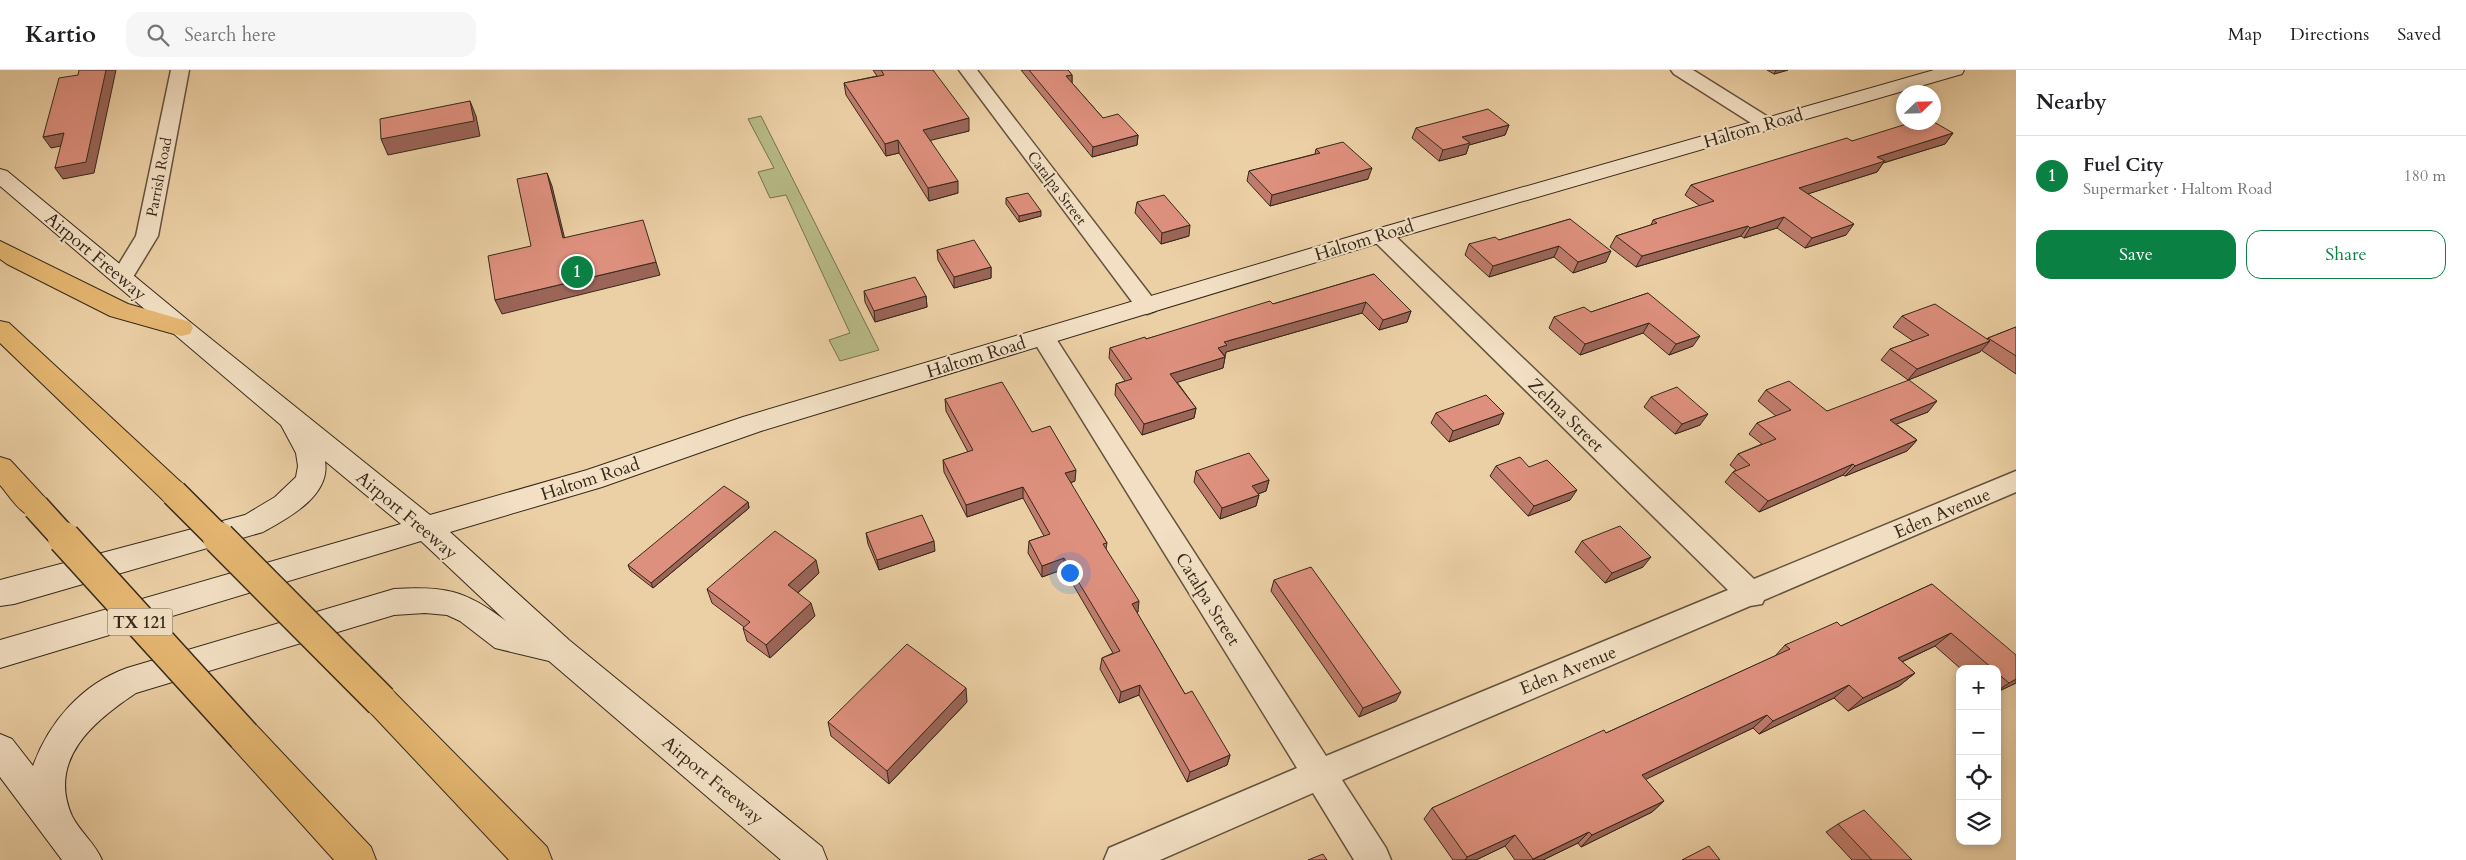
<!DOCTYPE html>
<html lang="en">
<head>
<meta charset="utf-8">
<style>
	body { margin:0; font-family:Cardo,serif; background:#f6f6f6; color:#202124 }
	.controls { position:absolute; right:15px; bottom:15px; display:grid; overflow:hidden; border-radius:10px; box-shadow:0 2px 8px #0003 }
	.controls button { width:45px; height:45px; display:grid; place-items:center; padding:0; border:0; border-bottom:1px solid #e0e0e0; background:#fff; color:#202124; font:25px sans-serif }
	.compass { position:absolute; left:1896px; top:15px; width:45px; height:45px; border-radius:50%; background:#fff; box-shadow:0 2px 8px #0003; rotate:67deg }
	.you { position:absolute; left:1069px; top:502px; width:18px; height:18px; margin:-12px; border:4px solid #fff; border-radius:50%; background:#1a73e8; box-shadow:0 0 0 8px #1a73e833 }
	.badge { display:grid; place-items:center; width:32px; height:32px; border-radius:50%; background:#0b8043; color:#fff; font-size:16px; font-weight:700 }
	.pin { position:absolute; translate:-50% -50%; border:2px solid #fff; box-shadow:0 1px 5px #0006 }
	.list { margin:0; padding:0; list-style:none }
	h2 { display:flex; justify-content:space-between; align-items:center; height:65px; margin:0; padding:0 20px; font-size:21px }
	h2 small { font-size:16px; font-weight:400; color:#757577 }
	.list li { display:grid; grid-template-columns:32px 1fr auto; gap:15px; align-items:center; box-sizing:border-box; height:80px; padding:0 20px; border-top:1px solid #e0e0e0 }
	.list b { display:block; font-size:19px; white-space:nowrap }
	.list p { margin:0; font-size:16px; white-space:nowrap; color:#757577 }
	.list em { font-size:16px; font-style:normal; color:#757577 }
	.actions { display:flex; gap:10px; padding:15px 20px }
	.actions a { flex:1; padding:11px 0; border:1px solid #0b8043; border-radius:15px; text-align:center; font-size:18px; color:#0b8043 }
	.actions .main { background:#0b8043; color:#fff }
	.icon { flex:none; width:28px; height:28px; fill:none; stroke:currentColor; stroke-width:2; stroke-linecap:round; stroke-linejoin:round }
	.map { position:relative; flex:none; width:2016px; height:790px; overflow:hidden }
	header { display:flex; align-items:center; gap:30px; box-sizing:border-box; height:70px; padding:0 25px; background:#fff; border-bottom:1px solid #e0e0e0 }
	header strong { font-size:24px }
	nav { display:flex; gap:28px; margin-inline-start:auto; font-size:18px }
	.search { width:350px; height:45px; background:#f6f6f6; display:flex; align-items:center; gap:12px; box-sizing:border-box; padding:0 18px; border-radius:15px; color:#757577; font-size:19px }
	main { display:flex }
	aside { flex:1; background:#fff }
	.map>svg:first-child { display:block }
	.green { fill:#b8bb86; stroke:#777250 }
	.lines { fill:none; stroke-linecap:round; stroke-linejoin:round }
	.minor-casing { stroke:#64523d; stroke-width:3 }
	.secondary-casing { stroke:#36281a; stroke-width:2 }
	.motorway-casing { stroke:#36281a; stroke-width:2 }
	.minor { fill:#f3e0c4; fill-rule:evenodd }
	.secondary { fill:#f3e0c4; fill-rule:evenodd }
	.motorway { fill:#e6b872; fill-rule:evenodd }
	.motorway-bridge-far1-casing { stroke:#36281a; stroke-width:29; stroke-linecap:butt }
	.motorway-bridge-casing { stroke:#36281a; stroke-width:35; stroke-linecap:butt }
	.motorway-bridge-far1 { stroke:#e6b872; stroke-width:26 }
	.motorway-bridge { stroke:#e6b872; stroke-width:32 }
	.wall { fill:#bf7c6c; stroke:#36281a }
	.shaded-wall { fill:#9b6558; stroke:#36281a }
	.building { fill:#de907e; stroke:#36281a }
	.labels { text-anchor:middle; stroke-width:4; stroke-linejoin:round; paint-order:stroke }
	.far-street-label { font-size:15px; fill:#36281a; stroke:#f3e0c4 }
	.shield { fill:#f3e0c4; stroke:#6f5f4d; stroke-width:1 }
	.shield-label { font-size:16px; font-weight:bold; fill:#36281a }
	.street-label { font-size:18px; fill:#36281a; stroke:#f3e0c4 }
</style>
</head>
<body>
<header>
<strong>Kartio</strong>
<div class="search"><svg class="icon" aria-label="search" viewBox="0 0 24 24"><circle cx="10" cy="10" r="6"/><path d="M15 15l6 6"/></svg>Search here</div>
<nav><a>Map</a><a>Directions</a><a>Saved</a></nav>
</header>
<main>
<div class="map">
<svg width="2016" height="790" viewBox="0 0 2016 790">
	<rect width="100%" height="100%" fill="#ecd0a5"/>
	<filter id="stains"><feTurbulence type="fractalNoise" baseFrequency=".004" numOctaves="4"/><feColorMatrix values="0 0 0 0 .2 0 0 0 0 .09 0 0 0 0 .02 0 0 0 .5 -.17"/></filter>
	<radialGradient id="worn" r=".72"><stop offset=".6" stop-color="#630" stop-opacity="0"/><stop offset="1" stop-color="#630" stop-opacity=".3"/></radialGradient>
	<path class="green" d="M761,46L879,280L840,291L829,270L850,263L786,125L770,128L758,102L774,98L748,49Z"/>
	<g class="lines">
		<defs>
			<path id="minor" d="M171,0H189L158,166L130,212L122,214L114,212L111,207L136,166Z
				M959,0H977L1155,231L1158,236L1155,241L1147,244L1139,241Z
				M1671,0H1693L1773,50L1776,54L1773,58H1759L1674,4Z
				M1381,158L1389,160L1754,509L2016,401V422L1764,530L1762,534L1750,536L1342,710L1386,778L1391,790H1354L1313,723L1160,790H1104L1109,778L1297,698L1031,267L1035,261L1043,259L1051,261L1326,686L1728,520L1373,170L1370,165L1373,160Z"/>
			<path id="secondary" d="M1934,0H1964L1962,4L1389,170L761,361L602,417L450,462L569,570L822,777L827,790H781L549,591L495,578L460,551L447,545L425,543L394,545L136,623C94,651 47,689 72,746C80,762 95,773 102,790H62L0,707V664L12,669L33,696C49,652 82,614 127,598L394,519C445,516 465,520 506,551L421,471L0,598V570L401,454L325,391C331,426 288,448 263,462L14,534L0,536V510L245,445L275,427L296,407L298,396L296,383L281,355L0,116V99L7,101L190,252L430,445L587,400L743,347L1373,160Z"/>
			<path id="motorway" d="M0,171L128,234L190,252L193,258L190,264L181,266L110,246L7,194L0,189Z
				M0,251L9,253L184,415L188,423L184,431L174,434L164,431L0,273Z
				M0,387L10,390L46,429L50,437L46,445C23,452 14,431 0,415Z
				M381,616L393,621L547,777L552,790H509L369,641L365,631L369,621Z
				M244,651L256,655L371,777L376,790H334L232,677L227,666L232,655Z"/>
		</defs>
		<use href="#minor" class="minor-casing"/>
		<use href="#secondary" class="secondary-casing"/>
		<use href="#motorway" class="motorway-casing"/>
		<use href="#minor" class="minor"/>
		<use href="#secondary" class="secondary"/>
		<use href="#motorway" class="motorway"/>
		<defs>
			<path id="motorway-bridge-far1" d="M174,423L220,469
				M36,437L65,469"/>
			<path id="motorway-bridge" d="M64,468L244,666
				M219,468L381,631"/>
		</defs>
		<use href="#motorway-bridge-far1" class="motorway-bridge-far1-casing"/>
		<use href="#motorway-bridge" class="motorway-bridge-casing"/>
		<use href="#motorway-bridge-far1" class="motorway-bridge-far1"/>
		<use href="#motorway-bridge" class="motorway-bridge"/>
	</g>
	<path class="wall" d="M873,0H933L969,61L930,70L958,123L929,131L899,83L886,86L846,25L844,13L877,6Z
		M1021,0H1068L1072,5V13L1103,48L1138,65L1137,75L1092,87Z
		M1767,0H1788L1774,4Z
		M1509,55L1505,65L1469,75L1466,84L1439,91L1412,68L1416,58Z
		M1953,63L1945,74L1883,93L1877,102L1807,124L1846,165L1805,178L1777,158L1744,168L1741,166L1636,197L1610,177L1616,166L1651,155L1653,150L1700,136L1685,125L1691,115L1852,71Z
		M1316,79L1368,109L1270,136L1247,111L1249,101L1315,84Z
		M1006,128L1041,146L1019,152L1006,134Z
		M1137,132L1189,166L1161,174L1135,143Z
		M1570,149L1606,192L1573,203L1554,187L1489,207L1465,185L1469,174L1499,170Z
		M937,180L991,197V208L954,218L938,190Z
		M1374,204L1411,241L1407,252L1379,260L1362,243L1226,282L1223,298L1177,312L1196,338L1194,348L1142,365L1115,325L1116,314L1125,311L1109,288L1110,278L1146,269L1273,234Z
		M864,221L926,226L927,237L875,252L865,232Z
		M1648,223L1693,276L1669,285L1643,263L1580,285L1549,258L1554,247L1591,242Z
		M1902,246L1987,269L1988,268L2016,257V304L1981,280L1980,282L1908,310L1881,290L1890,279L1913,271L1893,257Z
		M1766,320L1827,341L1928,342L1896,354L1917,370L1907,381L1845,406L1843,405L1759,442L1725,412L1733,402L1736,400L1730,395L1738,384L1762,374L1749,364L1757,353L1776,346L1758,331Z
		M1651,327L1700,355L1675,364L1644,337Z
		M945,329L1032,362L1075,411L1070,413L1107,473L1106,479L1138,542L1137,543L1185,624L1230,685L1227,695L1187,712L1139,625L1119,633L1100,599L1102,588L1113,583L1064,499L1042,507L1028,483L1029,471L1044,466L1023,428L967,447L944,402L943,390L968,382L946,341Z
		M1436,343L1499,354L1449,372L1431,353Z
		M1496,396L1529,397L1570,430L1528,446L1490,406Z
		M1196,401L1269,410L1266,421L1258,424L1259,425L1256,436L1220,449L1194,412Z
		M748,432L749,438L653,518L630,500L628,495Z
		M866,463L935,481L879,500L868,474Z
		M1582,471L1643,497L1605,513L1575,482Z
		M819,503L798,523L815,546L770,588L747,571L743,558L744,557L712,533L707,519Z
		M1274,510L1396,631L1359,647L1271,521Z
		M1932,514L2016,613L1997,622V599H1961L1935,576L1902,592L1915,603L1899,616L1848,641L1834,628L1759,664L1753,658L1645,709L1664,731L1652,742L1581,777L1578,773L1543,790H1515L1505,776L1476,790H1453L1424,749L1432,738L1606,663L1775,586L1785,575L1841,556Z
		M967,632L889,714L831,666L828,652Z
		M1838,754L1912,790H1852L1826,762Z"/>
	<path class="shaded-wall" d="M106,0H116L94,103L63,109L55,98Z
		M1776,0H1788L1774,4Z
		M1072,5V15L1066,6Z
		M470,31L476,46L480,66L388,85L381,69Z
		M969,48V61L924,72L923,60Z
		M1509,55L1505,65L1469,75L1466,84L1439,91L1443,80L1462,67Z
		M64,63L71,74L51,78L43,67Z
		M1953,63L1945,74L1883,93L1877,102L1792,129L1799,118L1877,87Z
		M1138,65L1137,75L1092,87L1093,77Z
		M898,70L899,83L886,86L885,74Z
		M1372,98L1368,109L1270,136L1272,125Z
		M547,103L552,116L568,182L563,168Z
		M958,111V123L929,131L928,118Z
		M1041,141V146L1019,152V146Z
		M1784,147L1777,158L1744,168L1750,158Z
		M1854,154L1846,165L1805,178L1812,168Z
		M1190,155L1189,166L1161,174L1162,163Z
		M1748,156L1741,166L1636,197L1642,186Z
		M1559,176L1554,187L1489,207L1493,196Z
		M1611,181L1606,192L1573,203L1578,192Z
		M656,192L660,205L502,244L495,230Z
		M991,197V208L954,218V207Z
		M926,226L927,237L875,252L874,241Z
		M1366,232L1362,243L1226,282L1225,286L1218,278L1224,272Z
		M1411,241L1407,252L1379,260L1383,250Z
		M1649,253L1643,263L1580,285L1585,274Z
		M1700,266L1693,276L1669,285L1676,274Z
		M1990,271L1980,282L1908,310L1917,299Z
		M1225,287L1223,298L1169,315L1170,304Z
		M1937,331L1928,342L1881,360L1890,350Z
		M1196,338L1194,348L1142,365L1144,354Z
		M1504,343L1499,354L1449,372L1453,361Z
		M1708,344L1700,355L1675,364L1682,354Z
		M1917,370L1907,381L1845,406L1855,396Z
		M1853,394L1843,405L1759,442L1768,431Z
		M1076,400L1075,411L1064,415L1065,403Z
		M1269,410L1266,421L1249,427L1252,416Z
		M1023,417V428L967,447L966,435Z
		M1577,420L1570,430L1528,446L1534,436Z
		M1259,425L1256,436L1220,449L1222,438Z
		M748,432L749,438L653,518L651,513Z
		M934,471L935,481L879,500L877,490Z
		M1651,487L1643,497L1605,513L1612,503Z
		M1064,488V499L1042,507V496Z
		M816,490L819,503L791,529L788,515Z
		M1139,531L1138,542L1130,545L1132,534Z
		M811,533L815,546L770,588L766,575Z
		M1951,563L1935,576L1882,601L1898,588Z
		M1915,603L1899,616L1848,641L1863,628Z
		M2016,609V613L1997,622V621L2009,613Z
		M1140,615L1139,625L1119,633L1121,622Z
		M1849,615L1834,628L1759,664L1773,651Z
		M966,618L967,632L889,714L887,701Z
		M1401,622L1396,631L1359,647L1363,638Z
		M1767,645L1753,658L1630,717L1642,705Z
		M1230,685L1227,695L1187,712L1190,702Z
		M1664,731L1652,742L1581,777L1592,765Z
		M1589,762L1578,773L1543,790H1532Z
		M1515,765L1505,776L1476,790H1465L1467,787Z"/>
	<path class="building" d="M79,0H106L86,92L55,98L64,63L43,67L59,8L78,5Z
		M881,0H933L969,48L923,60L958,111L928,118L898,70L885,74L844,13L884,5Z
		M1029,0H1068L1072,5L1066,6L1103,48L1118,44L1138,65L1093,77Z
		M470,31L474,51L381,69L380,49Z
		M1488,39L1509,55L1462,67L1470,73L1443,80L1416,58Z
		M1913,52H1934L1953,63L1877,87L1885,91L1799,118L1854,154L1812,168L1784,147L1750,158L1748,156L1642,186L1616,166L1657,153L1653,150L1714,131L1691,115L1847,68L1852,71Z
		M1343,72L1372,98L1272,125L1249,101L1320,83L1316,79Z
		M547,103L563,168L643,150L656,192L495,230L488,186L531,176L517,109Z
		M1028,123L1041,141L1019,146L1006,128Z
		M1164,125L1190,155L1162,163L1137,132Z
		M1570,149L1611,181L1578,192L1559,176L1493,196L1469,174L1495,167L1499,170Z
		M974,170L991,197L954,207L937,180Z
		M1374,204L1411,241L1383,250L1366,232L1224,272L1227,275L1218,278L1225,287L1170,304L1196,338L1144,354L1116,314L1132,309L1110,278L1145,267L1146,269L1270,231L1273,234Z
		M915,207L926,226L874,241L864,221Z
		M1648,223L1700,266L1676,274L1649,253L1585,274L1554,247L1584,237L1591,242Z
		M1935,234L1990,271L1917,299L1890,279L1929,265L1902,246Z
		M2016,257V286L1988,268Z
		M1909,310L1937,331L1890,350L1917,370L1855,396L1853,394L1768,431L1733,402L1750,395L1738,384L1776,369L1757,353L1791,340L1766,320L1789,311L1827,341Z
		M1002,312L1032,362L1050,356L1076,400L1065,403L1107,473L1103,474L1139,531L1132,534L1185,624L1192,621L1230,685L1190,702L1140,615L1121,622L1102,588L1120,581L1064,488L1042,496L1029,471L1050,464L1023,417L966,435L943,390L973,380L945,329Z
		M1677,317L1708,344L1682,354L1651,327Z
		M1486,325L1504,343L1453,361L1436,343Z
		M1249,383L1269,410L1252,416L1259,425L1222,438L1196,401Z
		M1520,387L1529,397L1547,390L1577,420L1534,436L1496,396Z
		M724,416L748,432L651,513L628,495Z
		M922,445L934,471L877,490L866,463Z
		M1620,456L1651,487L1612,503L1582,471Z
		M775,461L816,490L788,515L811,533L766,575L743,558L750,552L707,519Z
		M1311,497L1401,622L1363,638L1274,510Z
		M1932,514L2016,585V609L2009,613L1997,603V599H1993L1951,563L1898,588L1915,603L1863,628L1849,615L1773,651L1767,645L1642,705L1664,731L1592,765L1589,762L1533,789L1515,765L1467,787L1432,738L1604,660L1606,663L1790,579L1785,575L1837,552L1841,556Z
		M907,574L966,618L887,701L828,652Z
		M1864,740L1912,790H1872L1838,754Z
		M1709,776L1720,790H1682Z
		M1323,784L1327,790H1308Z"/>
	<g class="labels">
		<g class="far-street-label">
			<text transform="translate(159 107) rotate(-79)" y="5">Parrish Road</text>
			<text transform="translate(1057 118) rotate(53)" y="5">Catalpa Street</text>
		</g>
		<rect class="shield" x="107.5" y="538.5" width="65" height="27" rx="4"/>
		<g class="shield-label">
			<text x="140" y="558">TX 121</text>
		</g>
		<g class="street-label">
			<text transform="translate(1753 58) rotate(-16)" y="6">Haltom Road</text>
			<text transform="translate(1364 170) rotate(-17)" y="6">Haltom Road</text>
			<text transform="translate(96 186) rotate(40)" y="6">Airport Freeway</text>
			<text transform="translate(976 287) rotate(-17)" y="6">Haltom Road</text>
			<text transform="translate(1566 345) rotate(44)" y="6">Zelma Street</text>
			<text transform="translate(590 409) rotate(-18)" y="6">Haltom Road</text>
			<text transform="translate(1942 443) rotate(-23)" y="6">Eden Avenue</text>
			<text transform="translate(407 445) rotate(40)" y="6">Airport Freeway</text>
			<text transform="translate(1208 529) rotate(58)" y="6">Catalpa Street</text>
			<text transform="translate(1568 600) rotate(-22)" y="6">Eden Avenue</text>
			<text transform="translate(713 710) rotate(40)" y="6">Airport Freeway</text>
		</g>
	</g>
	<rect width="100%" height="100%" filter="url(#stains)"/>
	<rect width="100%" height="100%" fill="url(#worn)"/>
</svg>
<div class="controls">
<button>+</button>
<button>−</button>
<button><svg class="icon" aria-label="locate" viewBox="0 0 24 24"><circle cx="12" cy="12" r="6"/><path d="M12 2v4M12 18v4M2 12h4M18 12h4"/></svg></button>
<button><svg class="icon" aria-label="layers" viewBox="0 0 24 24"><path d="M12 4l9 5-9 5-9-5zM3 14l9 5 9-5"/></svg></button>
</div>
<svg class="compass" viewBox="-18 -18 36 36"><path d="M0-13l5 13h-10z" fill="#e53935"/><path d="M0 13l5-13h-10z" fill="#757577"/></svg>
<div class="you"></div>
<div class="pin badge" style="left:577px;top:202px">1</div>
</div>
<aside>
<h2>Nearby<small></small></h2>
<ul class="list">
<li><span class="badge">1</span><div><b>Fuel City</b><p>Supermarket · Haltom Road</p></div><em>180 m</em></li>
</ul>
<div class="actions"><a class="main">Save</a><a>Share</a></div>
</aside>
</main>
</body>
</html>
